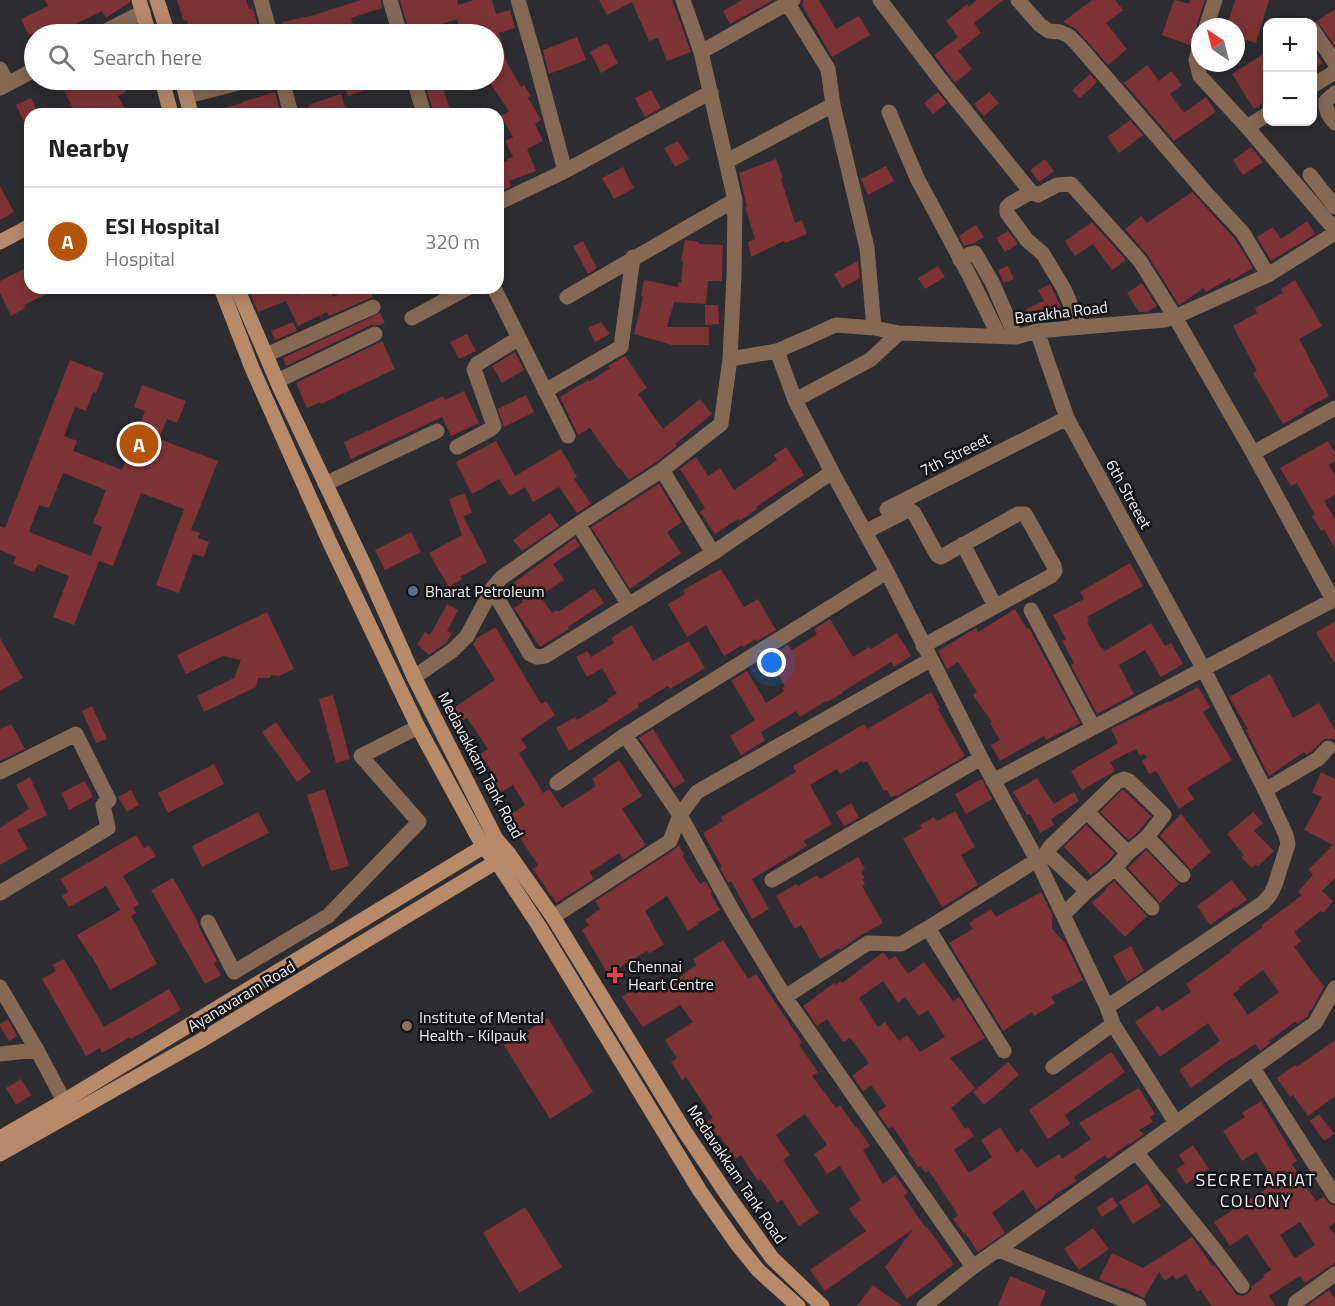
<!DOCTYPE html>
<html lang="en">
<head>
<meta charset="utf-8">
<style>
	body { margin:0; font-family:"Titillium Web",sans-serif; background:#f2f2f2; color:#222 }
	.controls { position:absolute; right:18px; top:18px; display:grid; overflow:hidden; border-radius:12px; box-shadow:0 3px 15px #0003 }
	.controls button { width:54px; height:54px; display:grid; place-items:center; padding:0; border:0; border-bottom:2px solid #e0e0e0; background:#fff; color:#222; font:30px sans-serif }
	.compass { position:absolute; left:1191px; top:18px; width:54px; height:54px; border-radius:50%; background:#fff; box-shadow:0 3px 15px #0003; rotate:325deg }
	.you { position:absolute; left:772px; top:663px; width:21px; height:21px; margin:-15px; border:4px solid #fff; border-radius:50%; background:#1a73e8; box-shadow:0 0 0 9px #1a73e833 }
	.badge { display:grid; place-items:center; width:39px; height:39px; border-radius:50%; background:#b45309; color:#fff; font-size:20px; font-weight:700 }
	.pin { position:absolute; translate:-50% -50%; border:3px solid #fff; box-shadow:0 2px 6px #0006 }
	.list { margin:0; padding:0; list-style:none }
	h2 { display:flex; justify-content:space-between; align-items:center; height:78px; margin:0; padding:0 24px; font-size:26px }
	h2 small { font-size:20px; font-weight:400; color:#767676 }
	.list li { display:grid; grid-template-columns:39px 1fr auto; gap:18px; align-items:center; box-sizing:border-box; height:108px; padding:0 24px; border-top:2px solid #e0e0e0 }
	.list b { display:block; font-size:22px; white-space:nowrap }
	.list p { margin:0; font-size:20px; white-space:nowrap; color:#767676 }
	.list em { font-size:20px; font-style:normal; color:#767676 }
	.icon { flex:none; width:33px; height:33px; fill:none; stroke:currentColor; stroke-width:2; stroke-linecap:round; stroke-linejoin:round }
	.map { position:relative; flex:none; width:1335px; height:1306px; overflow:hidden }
	.search { position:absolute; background:#fff; box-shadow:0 3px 15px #0003; left:24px; top:24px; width:480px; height:66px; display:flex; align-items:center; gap:15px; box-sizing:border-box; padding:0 21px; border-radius:33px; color:#767676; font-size:22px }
	.panel { position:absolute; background:#fff; box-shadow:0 3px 15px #0003; left:24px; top:108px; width:480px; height:186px; border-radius:18px }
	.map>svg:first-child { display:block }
	.building { fill:#7d3336; fill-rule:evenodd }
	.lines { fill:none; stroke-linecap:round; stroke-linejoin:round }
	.street { stroke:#856955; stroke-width:15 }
	.secondary { stroke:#b78a6a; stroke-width:15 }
	.service-dot { fill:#5c6f8a; stroke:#151517; stroke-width:2 }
	.health-dot { fill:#e0444e; stroke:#151517; stroke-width:2 }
	.education-dot { fill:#8d6e63; stroke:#151517; stroke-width:2 }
	.labels { text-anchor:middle; stroke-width:5; stroke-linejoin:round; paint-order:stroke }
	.street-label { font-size:16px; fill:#f1f1f4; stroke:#151517 }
	.poi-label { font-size:16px; fill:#f1f1f4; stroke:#151517; text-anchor:start }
	.neighbourhood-label { font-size:18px; letter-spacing:1.5px; fill:#f1f1f4; stroke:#151517 }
</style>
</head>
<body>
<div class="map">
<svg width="1335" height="1306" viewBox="0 0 1335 1306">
	<rect width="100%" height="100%" fill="#2c2c31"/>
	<path class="building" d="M45,0H130V2L106,18L102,11L55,34H28L21,19L48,6Z
		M177,0H246L249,9L253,8L260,34H190L187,20L184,21Z
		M361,0H381L382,8L351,18L356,34H285L282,22L314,15Z
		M400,0H457L458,5L474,0H492L496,14L510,10L515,28L499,33L507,63L521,87L524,85L531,96L528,98L541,120L535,124L543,141L527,149L536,171L509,181L511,186L498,192V155H499L502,163L508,161L507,159L513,157L505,141L513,137L501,116L509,111L488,80H494V34H461L457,19L410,34Z
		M599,0H672L691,52L667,61L658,38L649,41L632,2L607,15Z
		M742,0H773L730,24L723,11Z
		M803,0H819L836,29L859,16L870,35L832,57L802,5Z
		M977,0H1003L974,23L981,33L958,51L972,69L955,83L934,55L958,37L946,21L967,4L969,7Z
		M1092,0H1115L1123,10L1106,23L1127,49L1108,65L1076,29L1063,22Z
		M1174,0L1189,4L1190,0H1205L1197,24V30L1190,45L1162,35Z
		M1235,0H1269L1256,43L1236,37V27H1227Z
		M1335,9V46L1317,21Z
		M577,37L586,60L549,74L543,50Z
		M607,43L618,63L601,73L590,52Z
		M1312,47L1323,63L1312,70Z
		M1268,51V100L1254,109L1232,74Z
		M1147,65L1159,81L1171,71L1182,85L1170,94L1184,113L1206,97L1216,112L1174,141L1124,83Z
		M1090,74L1097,82L1080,98L1072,90Z
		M87,80H119L126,92L118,96L128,114H76L64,91Z
		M342,80H390V81L348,96Z
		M424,80H472L473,83L444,91L451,114H434Z
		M651,90L661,108L645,117L635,98Z
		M275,92L281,114H217L216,111L242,103V102Z
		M938,92L947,103L933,114L924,103Z
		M989,92L999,103L984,116L974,104Z
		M341,94L347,114H311L308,105Z
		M31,98L38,114H30V134L16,105Z
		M1130,120L1143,135L1119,153L1107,137Z
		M678,141L689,159L675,167L664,148Z
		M1251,147L1263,162L1243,175L1233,160Z
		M776,159L783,178L781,179L795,223L802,220L807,234L785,243L784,241L751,257L748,242L755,239L745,207H747L739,173Z
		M1045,159L1054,171L1039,182L1030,170Z
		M886,166L894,181L868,195L861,179Z
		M623,167L634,188L614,199L602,178Z
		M0,186L14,212L0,220Z
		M1192,192L1235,239L1253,268L1231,281L1230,278L1206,292L1204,288L1179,305L1148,256L1125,229L1141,216L1147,223Z
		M1307,221L1315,234L1271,261L1257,237L1273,227L1281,239Z
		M1092,222L1126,260L1112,270L1093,244L1075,256L1065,241Z
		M976,225L984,237L974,243L964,246L959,236Z
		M1008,231L1018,244L1005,252L996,238Z
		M685,240L699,242V244L723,245L722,281H708L706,304L674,302L667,327H709V345H672L634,334L643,297L641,296L644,280L678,287V282L681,283L683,261H681Z
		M583,241L597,268L588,274L573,246Z
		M858,261L860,278L842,288L834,274Z
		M30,266V288H59L24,305L25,308L11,316L0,293V281Z
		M938,266L945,277L925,289L918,278Z
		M1008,266L1014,279L1004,283L998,270Z
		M1295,280L1322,326L1299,339L1329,396L1303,410L1304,412L1283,424L1253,373L1257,371L1233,326L1257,313L1255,308L1283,293L1281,289Z
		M1142,283L1157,306L1147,312H1139L1127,293Z
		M1050,284L1063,311L1052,315L1051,313L1031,321L1026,309L1044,301L1038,290Z
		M248,288H293L296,295L312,288H329L333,297L350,288H369L373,297L329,316L327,312L298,326L286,301L258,312Z
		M705,305H718L719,324L705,325Z
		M380,313L385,323L379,325H371L286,366L283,358Z
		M293,322L297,331L275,340L271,331Z
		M601,322L610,334L595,342L588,328Z
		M467,334L476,351L459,359L450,342Z
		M382,341L395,369L321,404L320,402L307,408L296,383Z
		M515,352L524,370L502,383L492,366Z
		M625,356L647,388L638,394L663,429L700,399L712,414L675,444L677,446L656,462L629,480L620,468L619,469L590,428L578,435L560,397L588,380L589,382L610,368L608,366Z
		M70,360L104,373L96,393L93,392L86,411L75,407L64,436L77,441L73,451L122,470L145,411L134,407L142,385L186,401L177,423L167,419L159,439L218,461L191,530L200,533L198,538L209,542L204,557L193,554L179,593L156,585L184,509L141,493L113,566L99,561L74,625L53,617L69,576L38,564L34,572L13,564L16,557L0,550V526L5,528ZM63,473L106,490L93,523L102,527L91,556L29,532L39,505L49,508Z
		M464,391L479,423L451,436L442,417L351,459L344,442L443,396L445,400Z
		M526,395L534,412L504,427L498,409Z
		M496,441L515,476L561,449L577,477L574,479L591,504L577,513L559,487L533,502L525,487L510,496L499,479L472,494L456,462Z
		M1328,441L1335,453V461L1329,465L1335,476V495L1324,501L1335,519V549L1324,529L1321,531L1312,516L1315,515L1297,483L1291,486L1280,468Z
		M786,447L804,475L756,507L757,509L740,521L738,519L715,534L700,512L705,508L680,469L696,457L708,476L720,468L734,490L777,460L774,455Z
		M659,484L682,522L667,532L681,553L630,589L591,527Z
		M465,493L472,513L463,516L487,562L460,577L462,579L449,587L429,553L462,535L449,499Z
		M550,513L559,526L522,551L513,540Z
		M411,532L421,552L385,570L375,550Z
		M575,538L580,546L553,564L564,580L540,596L552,613L557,610L558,612L594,588L604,603L568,627L569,629L540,647L514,608L523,602L512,584Z
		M1130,563L1143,586L1087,617L1089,621L1087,622L1101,648L1102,647L1105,651L1151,623L1165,646L1171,643L1183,664L1161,677L1145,650L1119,665L1134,694L1097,714L1071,665L1074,663L1062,641L1066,639L1053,615L1084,599L1080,592Z
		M721,569L744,607L758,599L776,630L757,641L756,639L743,647L742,645L724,656L706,625L687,637L668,604L685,594L683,590Z
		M447,604L458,610L447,631L452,633L446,643L429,655L417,644L425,632L430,635Z
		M1015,609L1027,629L1029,628L1080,723L1046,740L1044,736L1000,761L991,745L1000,740L990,723L992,722L973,695L977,692L958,662L947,669L938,651L976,628L978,632Z
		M267,612L294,669L279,676L271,675L270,678H258L256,687L204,712L197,696L234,678L241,660L223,656L186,674L177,655Z
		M830,619L853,657L869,647L871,649L897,633L911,656L894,667L891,662L842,692L843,693L827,702L826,701L800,717L796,711L761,732L765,740L741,755L730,736L755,720L731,681L747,671L766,703L784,691L782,688L785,686L767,658L788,645L792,650L817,634L814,629Z
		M1335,621V664L1316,633Z
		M632,625L653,661L689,641L705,668L670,689L668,686L638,704L639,707L569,751L556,728L575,717L577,720L608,701L607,699L617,694L602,668L587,677L576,657L587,651L591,657L614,643L611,638Z
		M495,627L541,704L546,701L555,715L521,739L527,748L519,753L543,793L549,789L562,808L596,786L592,779L619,760L642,796L622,809L646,845L623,860L619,853L590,872L594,879L556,903L533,869L538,865L518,835L515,837L503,820L525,805L513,785L494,796L483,779L493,773L480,754L488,749L467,718L455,726L446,713L495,680L473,644L477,638Z
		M0,638L23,678L0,691Z
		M1270,674L1293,718L1319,703L1335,730V738L1332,739H1324L1312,751L1306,755L1304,752L1269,776L1246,730L1248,729L1229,697Z
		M1198,687L1210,707L1203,712L1232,760L1187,788L1194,799L1179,809L1156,771L1149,774L1142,761L1147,757L1144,754L1140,756L1136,749L1110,762L1115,771L1082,790L1071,771L1118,743L1111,729L1169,701L1170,702Z
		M931,692L940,708L938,709L965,756L897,796V795L891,797L887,790L884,791L867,761L863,763L862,761L840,774L837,769L810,785L832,824L804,841L807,846L752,879L769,909L752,919L731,881L728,883L720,868L722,867L703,833L723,821L721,817L796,772L793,766L864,724L867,729Z
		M333,695L350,759L336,763L319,699Z
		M92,706L107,739L96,743L82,711Z
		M276,722L311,772L297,782L262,732Z
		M11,724L25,749L0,761V729Z
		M653,729L685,781L674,788L639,738Z
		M214,764L224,784L168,813L158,793Z
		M1321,772L1335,779V878L1322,891L1333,901L1323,913L1321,911L1294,932L1301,941L1294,947L1324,987L1312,1009L1308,1012L1309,1014L1308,1016L1297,1024L1296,1021L1269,1041L1270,1043L1260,1051L1255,1044L1233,1059L1232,1058L1191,1088L1179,1070L1220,1041L1208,1023L1160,1057L1135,1022L1158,1006L1162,1011L1191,992L1186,984L1232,951L1231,950L1263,927L1262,925L1302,895L1298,892L1313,875L1308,870L1333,845L1304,830L1322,797L1312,793ZM1263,970L1279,992L1248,1015L1233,994L1240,989L1239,987Z
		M30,777L47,815L17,830L28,849L0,865V828L29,809L16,785Z
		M1037,778L1054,804L1074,792L1079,801L1051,819L1054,825L1040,833L1030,814L1027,815L1013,792Z
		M982,779L992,799L966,814L955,794Z
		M85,781L93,797L69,810L61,793Z
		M325,789L349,866L331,871L307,795Z
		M131,790L139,805L127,812L118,797Z
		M1122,790H1124L1151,816L1140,830L1129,840L1100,812Z
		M851,803L859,818L844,826L836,812Z
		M955,811L975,847L961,855L978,885L942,907L903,839L922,828L920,825L934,817L937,821Z
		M258,812L269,833L202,867L192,846Z
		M1253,812L1263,823L1254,831L1274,851L1258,866L1256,864L1252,868L1241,857L1244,855L1227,834Z
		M1181,814L1211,852L1191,870L1160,836L1166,829Z
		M1086,825L1115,853L1108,861L1091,875L1064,847Z
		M136,835L144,848L149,845L156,856L123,876L139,904L133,908L136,913L131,916L157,964L110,990L91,955L90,956L77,935L120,910L106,886L69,907L62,896L68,892L60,879Z
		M679,845L684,854L682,856L700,884L705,881L712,892L710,893L720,910L698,923L699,924L688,931L667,896L645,911L664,945L649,953L647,951L608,974L582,930L589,925L585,920L600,909L595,901L675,849Z
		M1146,850L1179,884L1160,903L1128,868Z
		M858,857L865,869L861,872L865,878L862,879L865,884L862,886L883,923L861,935L840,950L839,948L820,959L801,925L795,929L776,896L796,884L798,886L817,875L820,879Z
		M173,878L198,922L199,927L217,961L214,963L221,975L205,984L151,890Z
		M1232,880L1247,900L1236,908L1235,907L1210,925L1197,906Z
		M1114,881L1147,916L1125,937L1092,903L1106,890L1105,889Z
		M1041,892L1052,914V929L1066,944L1083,980L1051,997L1055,1003L1034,1016L1032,1012L1003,1031L949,943L973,929L969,923L991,909L996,917Z
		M723,940L748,979L756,974L802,1042L799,1045L818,1072L812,1076L836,1108L840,1105L855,1127L856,1126L870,1146L863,1150L883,1184L895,1175L908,1192L904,1196L926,1228L927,1227L954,1264L907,1299L885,1267L913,1229L825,1291L810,1270L866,1231L849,1209L861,1200L840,1166L827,1174L814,1154L827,1145L805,1114L776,1135L790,1155L783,1160L819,1213L799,1226L782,1200L777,1203L761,1179L758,1181L741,1155L735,1159L719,1135L717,1136L707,1122L713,1118L686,1077L682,1080L671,1062L677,1058L665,1040L693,1022L680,1005L643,1027L622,997L632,990L634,994L655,980L662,990L696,965L693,959Z
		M1131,946L1144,971L1127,982L1113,956Z
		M882,953H884L889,960L895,956L908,974L924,962L953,1001L959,997L985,1038L950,1058L975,1088L951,1108L965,1129L968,1127L974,1136L954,1150L969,1173L992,1157L981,1140L1000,1127L1017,1153L1022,1148L1037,1168L1059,1154L1062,1159L1091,1139L1079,1123L1139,1088L1155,1114L1150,1117L1153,1122L1139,1130L1144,1134L1130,1144L1129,1143L1108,1159L1105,1155L1074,1177L1076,1181L1053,1196L1054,1197L1036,1210L1023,1190L992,1213L1005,1233L978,1252L965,1233L964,1234L953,1219L958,1215L929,1171L926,1173L920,1166L918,1167L908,1152L909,1151L893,1127L889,1129L877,1112L886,1106L871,1085L863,1091L852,1076L869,1063L850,1038L843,1042L827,1019L817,1026L803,1006L834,983L836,985L841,981L842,983ZM883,981L898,1003L905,997L919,1016L928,1010L945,1037L920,1052L907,1035L899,1041L885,1022L878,1027L859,998Z
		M64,959L104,1027L169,989L181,1010L131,1039L130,1037L102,1053L100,1048L86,1056L42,979L56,971L52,965Z
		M548,1018L593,1092L550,1119L504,1045Z
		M8,1019L17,1036L9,1041L0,1026V1024Z
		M1335,1040V1096L1308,1116L1293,1095L1290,1097L1277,1078L1295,1065L1297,1067Z
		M1111,1052L1125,1072L1065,1115L1070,1124L1048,1139L1029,1110Z
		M1008,1062L1019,1075L984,1105L973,1092Z
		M21,1079L31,1095L16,1105L6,1088Z
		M1261,1101L1297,1161L1292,1164L1316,1201L1324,1197L1330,1204L1335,1206V1223L1329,1227L1335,1236V1263L1305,1283L1300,1276L1269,1296L1275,1306H1211L1201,1290L1197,1292L1186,1274L1176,1280L1173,1275L1165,1281L1159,1272L1144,1298L1124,1288V1289L1099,1279L1112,1253L1143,1268L1192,1237L1213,1267L1214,1265L1237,1295L1243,1296L1247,1294L1251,1290L1252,1286L1265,1277L1263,1275L1271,1270L1247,1234L1230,1246L1214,1222L1275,1183L1256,1152L1242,1161L1223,1131L1245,1117L1242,1113ZM1300,1222L1315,1245L1295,1258L1280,1235Z
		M1319,1114L1334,1134L1324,1141L1310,1121Z
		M1193,1145L1209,1169L1186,1184L1176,1169L1185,1164L1179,1155Z
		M1147,1184L1161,1206L1133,1224L1119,1202Z
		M1112,1197L1118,1206L1102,1217L1096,1208Z
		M525,1207L562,1267L519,1293L483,1233Z
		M1093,1228L1109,1249L1079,1270L1064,1249Z
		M1010,1276L1046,1291L1040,1306H998Z
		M873,1285L902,1306H857Z
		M1329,1290L1335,1299V1306H1307Z"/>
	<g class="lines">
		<path class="street" d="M261,0L270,34
			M390,0L400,34
			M518,0L534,55L565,171
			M880,0L939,78L1031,192L1010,204L1007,207V213L1027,240L1043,254L1064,289L1080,327
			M1018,0L1040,25L1049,31L1060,32L1069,36L1078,45L1205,192L1243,233L1268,275
			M788,4L828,69L833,105L867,248L874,328
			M1206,27L1215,0
			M1312,29L1335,63
			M100,34L143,12
			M1200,46L1196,60L1200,76L1247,127L1335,230
			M701,52L793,0
			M0,69L8,84
			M282,80L291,114
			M414,80L424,114
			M1312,86L1335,72
			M0,88L34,70
			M1335,93L1326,101C1325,111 1329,116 1335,123
			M188,96L250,80
			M889,112L917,178L969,275L999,336
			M1247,127L1268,114
			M727,161L833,105
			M1310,175L1335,207
			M1031,192L1038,195L1057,185L1071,184L1140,261L1175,317L1253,453L1333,600
			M498,203L565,171L711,92
			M960,260L970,254L975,253L992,282L1016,337
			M494,288L568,436
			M567,297L735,200
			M412,318L468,288
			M1037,331L1067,418L1203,668L1265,790L1286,835L1288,844L1275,885L1270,895L1263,903L1107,1007
			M777,351L795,400L832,472L887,572L981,758L1037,860L1107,1007L1113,1024L1176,1123
			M266,355L373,307
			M730,359L777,351L836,325L874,328L899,333L1016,337L1037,331L1164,320L1175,317L1268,275L1335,233
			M277,381L375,334
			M545,391L621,347L633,257
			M795,400L870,360L899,333
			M457,447L491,429L494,426L474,369L477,364L519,338
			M1253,453L1335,408
			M662,470L713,553
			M325,484L437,431
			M887,509L1067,418
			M578,524L629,605
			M865,532L906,511H911L914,513L937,555L941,557L1018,514H1025L1054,566L1055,571L1051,576L923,646
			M963,544L995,606
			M492,589L530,654L537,657L545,656L713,553L832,472
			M1031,610L1093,727
			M414,677L452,651L467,636L492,589L501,578L578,524L662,470L721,424L730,359L734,276L735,200L701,52L683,0
			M625,735L680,815L734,913L785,997L973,1267
			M0,772L76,734L109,800L103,805L108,828L0,893
			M993,781L1335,599
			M557,783L625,735L887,572
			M1265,790L1318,759L1328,748
			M1087,812L1128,853
			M1147,837L1183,875
			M1115,868L1152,908
			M772,880L981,758
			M1063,915L1087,891L1115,868L1128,853L1147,837L1164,815L1129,781L1124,779L1117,782L1050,847L1047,851L1051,857L1087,891
			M553,917L670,841L680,815L697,792L930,660
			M208,922L234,972L328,916L419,822L361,756L418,727
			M928,928L1004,1051
			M0,987L37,1050L64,1101
			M785,997L868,943L901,944L928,928L1037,860
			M0,1054L37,1050
			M1053,1067L1113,1024
			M1253,1068L1335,1196
			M1136,1152L1215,1250L1242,1286
			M999,1250L1139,1306
			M924,1306L973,1267L1136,1152L1315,1023L1335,988
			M1295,1306L1296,1302L1335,1274"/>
		<path class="secondary" d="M139,0L149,34
			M157,0L168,34
			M162,80L171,114
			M182,80L191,114
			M0,242L30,226
			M221,288L252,368L330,543L418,727L484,848L497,862L539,926L700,1191L737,1244L758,1270L798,1306
			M237,288L280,388L366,569L414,677L496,839L509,854L553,917L685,1132L728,1196L772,1258L822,1306
			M0,1138L64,1101L491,842
			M0,1154L200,1041L504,857"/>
	</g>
	<circle class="service-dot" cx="413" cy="591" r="6"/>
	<path class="health-dot" d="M612 966h6v6h6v6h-6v6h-6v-6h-6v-6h6z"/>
	<circle class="education-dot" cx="407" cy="1026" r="6"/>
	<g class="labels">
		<g class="street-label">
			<text transform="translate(1061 312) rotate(-7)" y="6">Barakha Road</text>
			<text transform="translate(955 454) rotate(-27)" y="6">7th Streeet</text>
			<text transform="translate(1129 494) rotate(61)" y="6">6th Streeet</text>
			<text transform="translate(481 765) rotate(62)" y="6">Medavakkam Tank Road</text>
			<text transform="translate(241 996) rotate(-31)" y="6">Ayanavaram Road</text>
			<text transform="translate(737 1174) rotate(56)" y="6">Medavakkam Tank Road</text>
		</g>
		<g class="poi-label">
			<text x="425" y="597">Bharat Petroleum</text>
			<text x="628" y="972">Chennai<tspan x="628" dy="18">Heart Centre</tspan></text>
			<text x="419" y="1023">Institute of Mental<tspan x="419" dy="18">Health - Kilpauk</tspan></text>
		</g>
		<g class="neighbourhood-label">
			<text x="1256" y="1186">SECRETARIAT<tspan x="1256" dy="21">COLONY</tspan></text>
		</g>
	</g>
</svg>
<div class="controls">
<button>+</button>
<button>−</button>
</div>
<svg class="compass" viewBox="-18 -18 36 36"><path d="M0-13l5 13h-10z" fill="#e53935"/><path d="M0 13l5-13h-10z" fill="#767676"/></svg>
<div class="you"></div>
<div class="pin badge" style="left:139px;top:444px">A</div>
<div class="search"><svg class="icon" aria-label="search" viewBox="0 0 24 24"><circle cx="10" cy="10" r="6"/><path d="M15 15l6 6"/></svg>Search here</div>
<section class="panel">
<h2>Nearby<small></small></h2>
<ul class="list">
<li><span class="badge">A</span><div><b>ESI Hospital</b><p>Hospital</p></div><em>320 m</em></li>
</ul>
</section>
</div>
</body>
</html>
